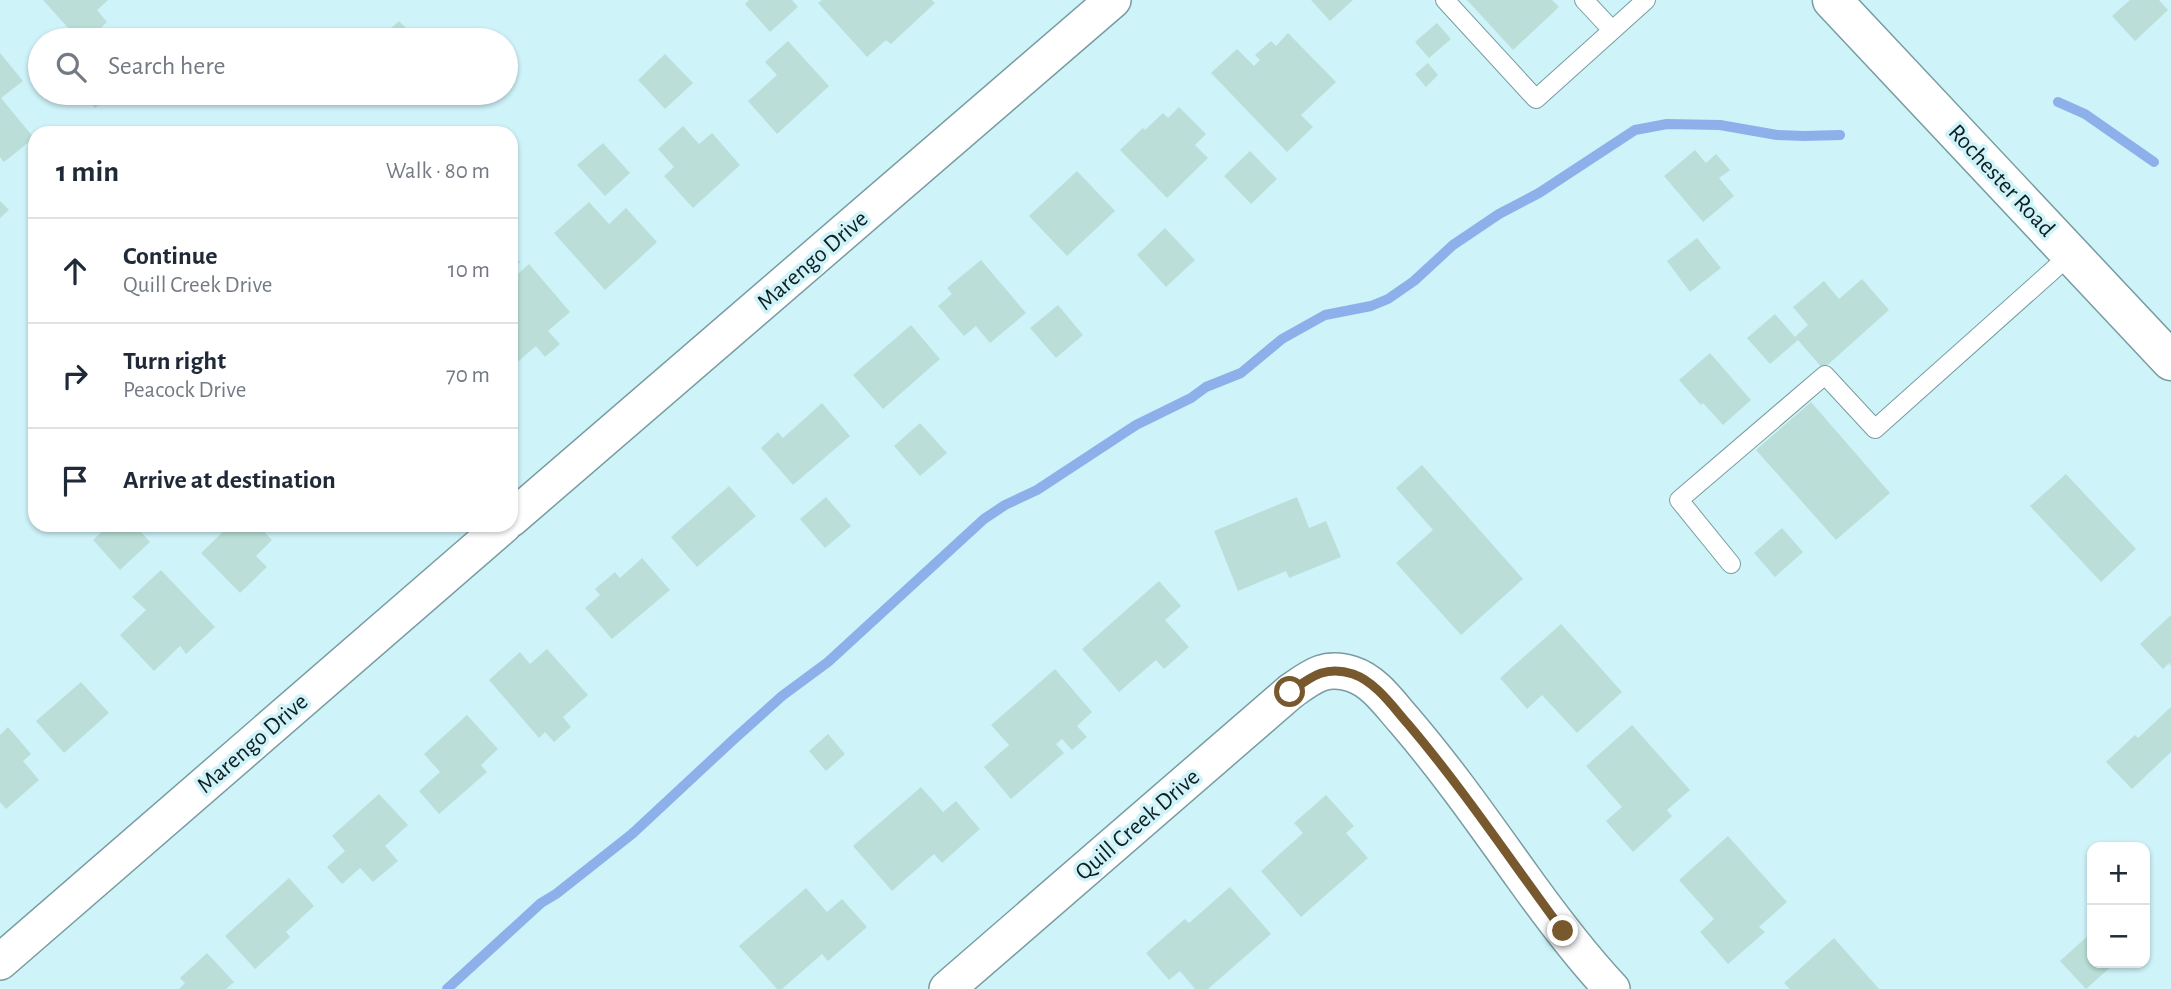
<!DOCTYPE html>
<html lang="en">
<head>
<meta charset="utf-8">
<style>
	body { margin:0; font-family:"Alegreya Sans",sans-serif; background:#f2f2f3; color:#1f2937 }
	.controls { position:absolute; right:21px; bottom:21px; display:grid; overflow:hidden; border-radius:14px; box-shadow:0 2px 5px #0004 }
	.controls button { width:63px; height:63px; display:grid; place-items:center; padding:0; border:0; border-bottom:2px solid #e0e1e3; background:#fff; color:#1f2937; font:35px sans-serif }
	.stop { position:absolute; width:21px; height:21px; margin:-16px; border:5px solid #77592d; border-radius:50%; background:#fff }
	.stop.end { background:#77592d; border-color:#fff; box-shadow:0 2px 7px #0008 }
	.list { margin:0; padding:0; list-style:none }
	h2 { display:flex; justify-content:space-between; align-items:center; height:91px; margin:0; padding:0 28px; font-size:30px }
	h2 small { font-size:23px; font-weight:400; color:#747a83 }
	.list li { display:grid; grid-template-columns:46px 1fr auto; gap:21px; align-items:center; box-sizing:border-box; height:105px; padding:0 28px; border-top:2px solid #e0e1e3 }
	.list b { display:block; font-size:26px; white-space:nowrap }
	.list p { margin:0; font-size:23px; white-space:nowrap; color:#747a83 }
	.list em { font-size:23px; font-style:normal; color:#747a83 }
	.icon { flex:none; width:38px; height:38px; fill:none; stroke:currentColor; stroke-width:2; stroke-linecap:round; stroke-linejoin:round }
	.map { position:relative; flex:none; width:2171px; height:989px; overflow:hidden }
	.search { position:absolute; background:#fff; box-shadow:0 2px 5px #0004; left:28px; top:28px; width:490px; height:77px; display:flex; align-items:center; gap:18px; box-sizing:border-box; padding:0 24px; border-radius:38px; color:#747a83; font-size:26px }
	.panel { position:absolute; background:#fff; box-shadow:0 2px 5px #0004; left:28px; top:126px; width:490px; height:406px; border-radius:21px }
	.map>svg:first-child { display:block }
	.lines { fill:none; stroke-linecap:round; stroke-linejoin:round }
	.stream { stroke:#8db0eb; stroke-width:10 }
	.building { fill:#bbdfd8 }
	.service-casing { stroke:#789ca1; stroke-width:20 }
	.minor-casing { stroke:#789ca1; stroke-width:38 }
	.secondary-casing { stroke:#789ca1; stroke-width:41 }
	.service { stroke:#fff; stroke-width:18 }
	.minor { stroke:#fff; stroke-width:35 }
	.secondary { stroke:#fff; stroke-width:38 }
	.route { stroke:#77592d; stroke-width:9 }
	.labels { text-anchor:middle; stroke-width:7; stroke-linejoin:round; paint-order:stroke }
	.street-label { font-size:24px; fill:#101e21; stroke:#cef3f9 }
</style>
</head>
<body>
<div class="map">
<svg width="2171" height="989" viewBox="0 0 2171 989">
	<rect width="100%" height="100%" fill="#cef3f9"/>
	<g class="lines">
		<path class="stream" d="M2058,102L2085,114L2154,162
			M447,989L541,903L556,894L632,834L733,740L782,696L828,662L984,519L1005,505L1037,490L1136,425L1191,398L1206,387L1241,373L1282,339L1325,315L1371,306L1388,299L1414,281L1453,245L1499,214L1539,193L1635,130L1667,124L1720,125L1777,135L1804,136L1840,135"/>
	</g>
	<path class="building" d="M43,0H108L97,10L107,22L88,40H79Z
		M749,0H792L798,7L770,32L745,4Z
		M822,0H932L935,3L891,44L886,40L867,57L818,3Z
		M1311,0H1353L1330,21Z
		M1467,0H1552L1559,7L1513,50Z
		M2130,0H2159L2168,10L2135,41L2112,16Z
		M399,21L418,40H378Z
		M1437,23L1451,39L1429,58L1415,42Z
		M1288,33L1336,82L1301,115L1313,127L1287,152L1211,73L1237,49L1254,66L1260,60L1255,55L1271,41L1276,46Z
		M788,41L829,86L777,134L748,101L777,75L765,62Z
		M0,53L23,81L1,98L34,138L4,162L0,157Z
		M665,54L693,83L665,109L638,80Z
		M1428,63L1438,75L1426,87L1415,74Z
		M82,93H112L95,108Z
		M1179,107L1206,134L1195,145L1208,158L1167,198L1120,150L1143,128L1145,130L1163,113L1168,118Z
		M683,126L699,144L712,133L740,165L693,208L664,176L674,167L658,149Z
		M603,143L630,173L605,196L577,165Z
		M1695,150L1706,163L1716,154L1730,170L1719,178L1734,196L1703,222L1664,176Z
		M1250,151L1277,179L1251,204L1224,176Z
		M1077,171L1115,211L1067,256L1029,216Z
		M0,201L9,210L0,218Z
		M589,202L609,224L626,208L657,242L605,290L554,233Z
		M1165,228L1195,260L1166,287L1137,255Z
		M1697,238L1721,268L1690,292L1667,261Z
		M511,252L520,262L511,269Z
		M981,260L1026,313L990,343L976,326L964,336L938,306L952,294L947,288Z
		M529,264L570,312L548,331L560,344L545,357L536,346L514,365L511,361V280Z
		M1862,279L1889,310L1823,369L1798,340L1770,364L1747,338L1775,314L1795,337L1808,325L1793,307L1824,281L1839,299Z
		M1058,305L1083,335L1056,358L1030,328Z
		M911,325L940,359L883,409L853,375Z
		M1710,353L1751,400L1723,425L1703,403L1701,405L1679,380Z
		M1811,402L1890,493L1836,540L1756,450Z
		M822,403L850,436L793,485L761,448L778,432L783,438Z
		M920,423L947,453L920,476L894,446Z
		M1422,465L1523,579L1461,635L1396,563L1433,530L1396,488Z
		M2066,474L2136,549L2101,582L2030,506Z
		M729,486L756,516L697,567L671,537Z
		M826,497L851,526L825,548L800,519Z
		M1297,497L1309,528L1326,521L1341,557L1289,578L1286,571L1238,591L1214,531Z
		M109,525H135L150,542L120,570L93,540Z
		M230,525H258L272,540L256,556L267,567L240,593L201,553Z
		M1782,528L1803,552L1775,577L1754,553Z
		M642,558L670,590L612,639L585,608L600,595L595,589L615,572L620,578Z
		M161,570L215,627L186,654L180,646L154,671L120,635L146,610L132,597Z
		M1159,581L1181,606L1165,620L1189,647L1164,669L1156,660L1119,692L1082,649Z
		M2171,615V666L2169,663L2163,669L2140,644Z
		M1561,624L1622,692L1577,733L1542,695L1527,709L1500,678Z
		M547,649L588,695L563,717L571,727L554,742L545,732L539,738L489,680L520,652L530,664Z
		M1055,669L1092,712L1077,726L1087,737L1072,750L1062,739L1056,744L1064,753L1011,799L984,767L1009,745L991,725Z
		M81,682L109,713L64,753L36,721Z
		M2171,707V752L2132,789L2106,762L2135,735L2138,738Z
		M467,715L498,749L481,765L487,772L439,814L419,791L440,772L424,754Z
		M1632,725L1690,790L1667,810L1672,816L1633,852L1606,821L1622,807L1586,766Z
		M8,727L31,754L23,761L39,780L6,809L0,802V735Z
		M828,734L845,754L826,771L809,751Z
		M921,787L943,812L956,801L980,829L942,863L934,854L892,891L853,846Z
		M379,794L408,825L385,846L398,861L373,882L360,868L342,884L327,867L345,851L332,836Z
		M1326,795L1354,826L1346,833L1368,858L1301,917L1261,871L1303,833L1294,823Z
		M1728,836L1787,902L1759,927L1765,932L1728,964L1700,932L1714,919L1679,880Z
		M289,878L314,906L286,932L290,937L255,969L225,936Z
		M1230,887L1271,934L1208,989H1195L1180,971L1169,980L1146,953L1185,919L1189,923Z
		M806,888L827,912L842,899L867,927L828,961L822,954L782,989H777L739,946Z
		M2092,932V963H2115L2086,989L2060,961Z
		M1834,938L1879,989H1790L1784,983Z
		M207,953L234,982L226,989H179L185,983L180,978Z"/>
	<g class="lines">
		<defs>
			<path id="service" d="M1445,0L1536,99L1646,0
				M1584,0L1612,30
				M1731,564L1679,500L1825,375L1875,429L2071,254"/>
			<path id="minor" d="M511,519L1113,0
				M0,962L504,525
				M947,989L1290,692C1311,677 1325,665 1352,674C1374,681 1389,703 1404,720C1447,770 1484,823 1522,876C1550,915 1579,954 1612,989"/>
			<path id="secondary" d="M1832,0L2171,361"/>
		</defs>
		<use href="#service" class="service-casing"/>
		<use href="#minor" class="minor-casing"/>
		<use href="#secondary" class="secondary-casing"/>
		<use href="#service" class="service"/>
		<use href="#minor" class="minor"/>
		<use href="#secondary" class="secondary"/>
	</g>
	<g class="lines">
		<path class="route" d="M1290,692C1311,677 1325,665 1353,674C1376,682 1393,707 1408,724C1464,790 1511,861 1563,931"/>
	</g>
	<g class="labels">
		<g class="street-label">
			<text transform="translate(2002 180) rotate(47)" y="8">Rochester Road</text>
			<text transform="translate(812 260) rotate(-41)" y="8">Marengo Drive</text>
			<text transform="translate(252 743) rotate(-41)" y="8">Marengo Drive</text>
			<text transform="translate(1137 824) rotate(-41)" y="8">Quill Creek Drive</text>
		</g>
	</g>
</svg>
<div class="controls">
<button>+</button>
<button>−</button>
</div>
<div class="stop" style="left:1290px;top:692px"></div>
<div class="stop end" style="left:1563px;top:931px"></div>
<div class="search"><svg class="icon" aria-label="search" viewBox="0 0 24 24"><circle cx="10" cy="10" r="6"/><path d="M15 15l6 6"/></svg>Search here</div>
<section class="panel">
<h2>1 min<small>Walk · 80 m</small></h2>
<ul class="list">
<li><svg class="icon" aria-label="ahead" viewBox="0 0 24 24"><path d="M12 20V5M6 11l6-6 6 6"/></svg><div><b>Continue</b><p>Quill Creek Drive</p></div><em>10 m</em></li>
<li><svg class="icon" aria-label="right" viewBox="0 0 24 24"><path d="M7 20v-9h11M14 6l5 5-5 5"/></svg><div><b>Turn right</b><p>Peacock Drive</p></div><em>70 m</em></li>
<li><svg class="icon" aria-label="arrive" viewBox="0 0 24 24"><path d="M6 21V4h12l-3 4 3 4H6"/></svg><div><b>Arrive at destination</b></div></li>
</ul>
</section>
</div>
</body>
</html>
